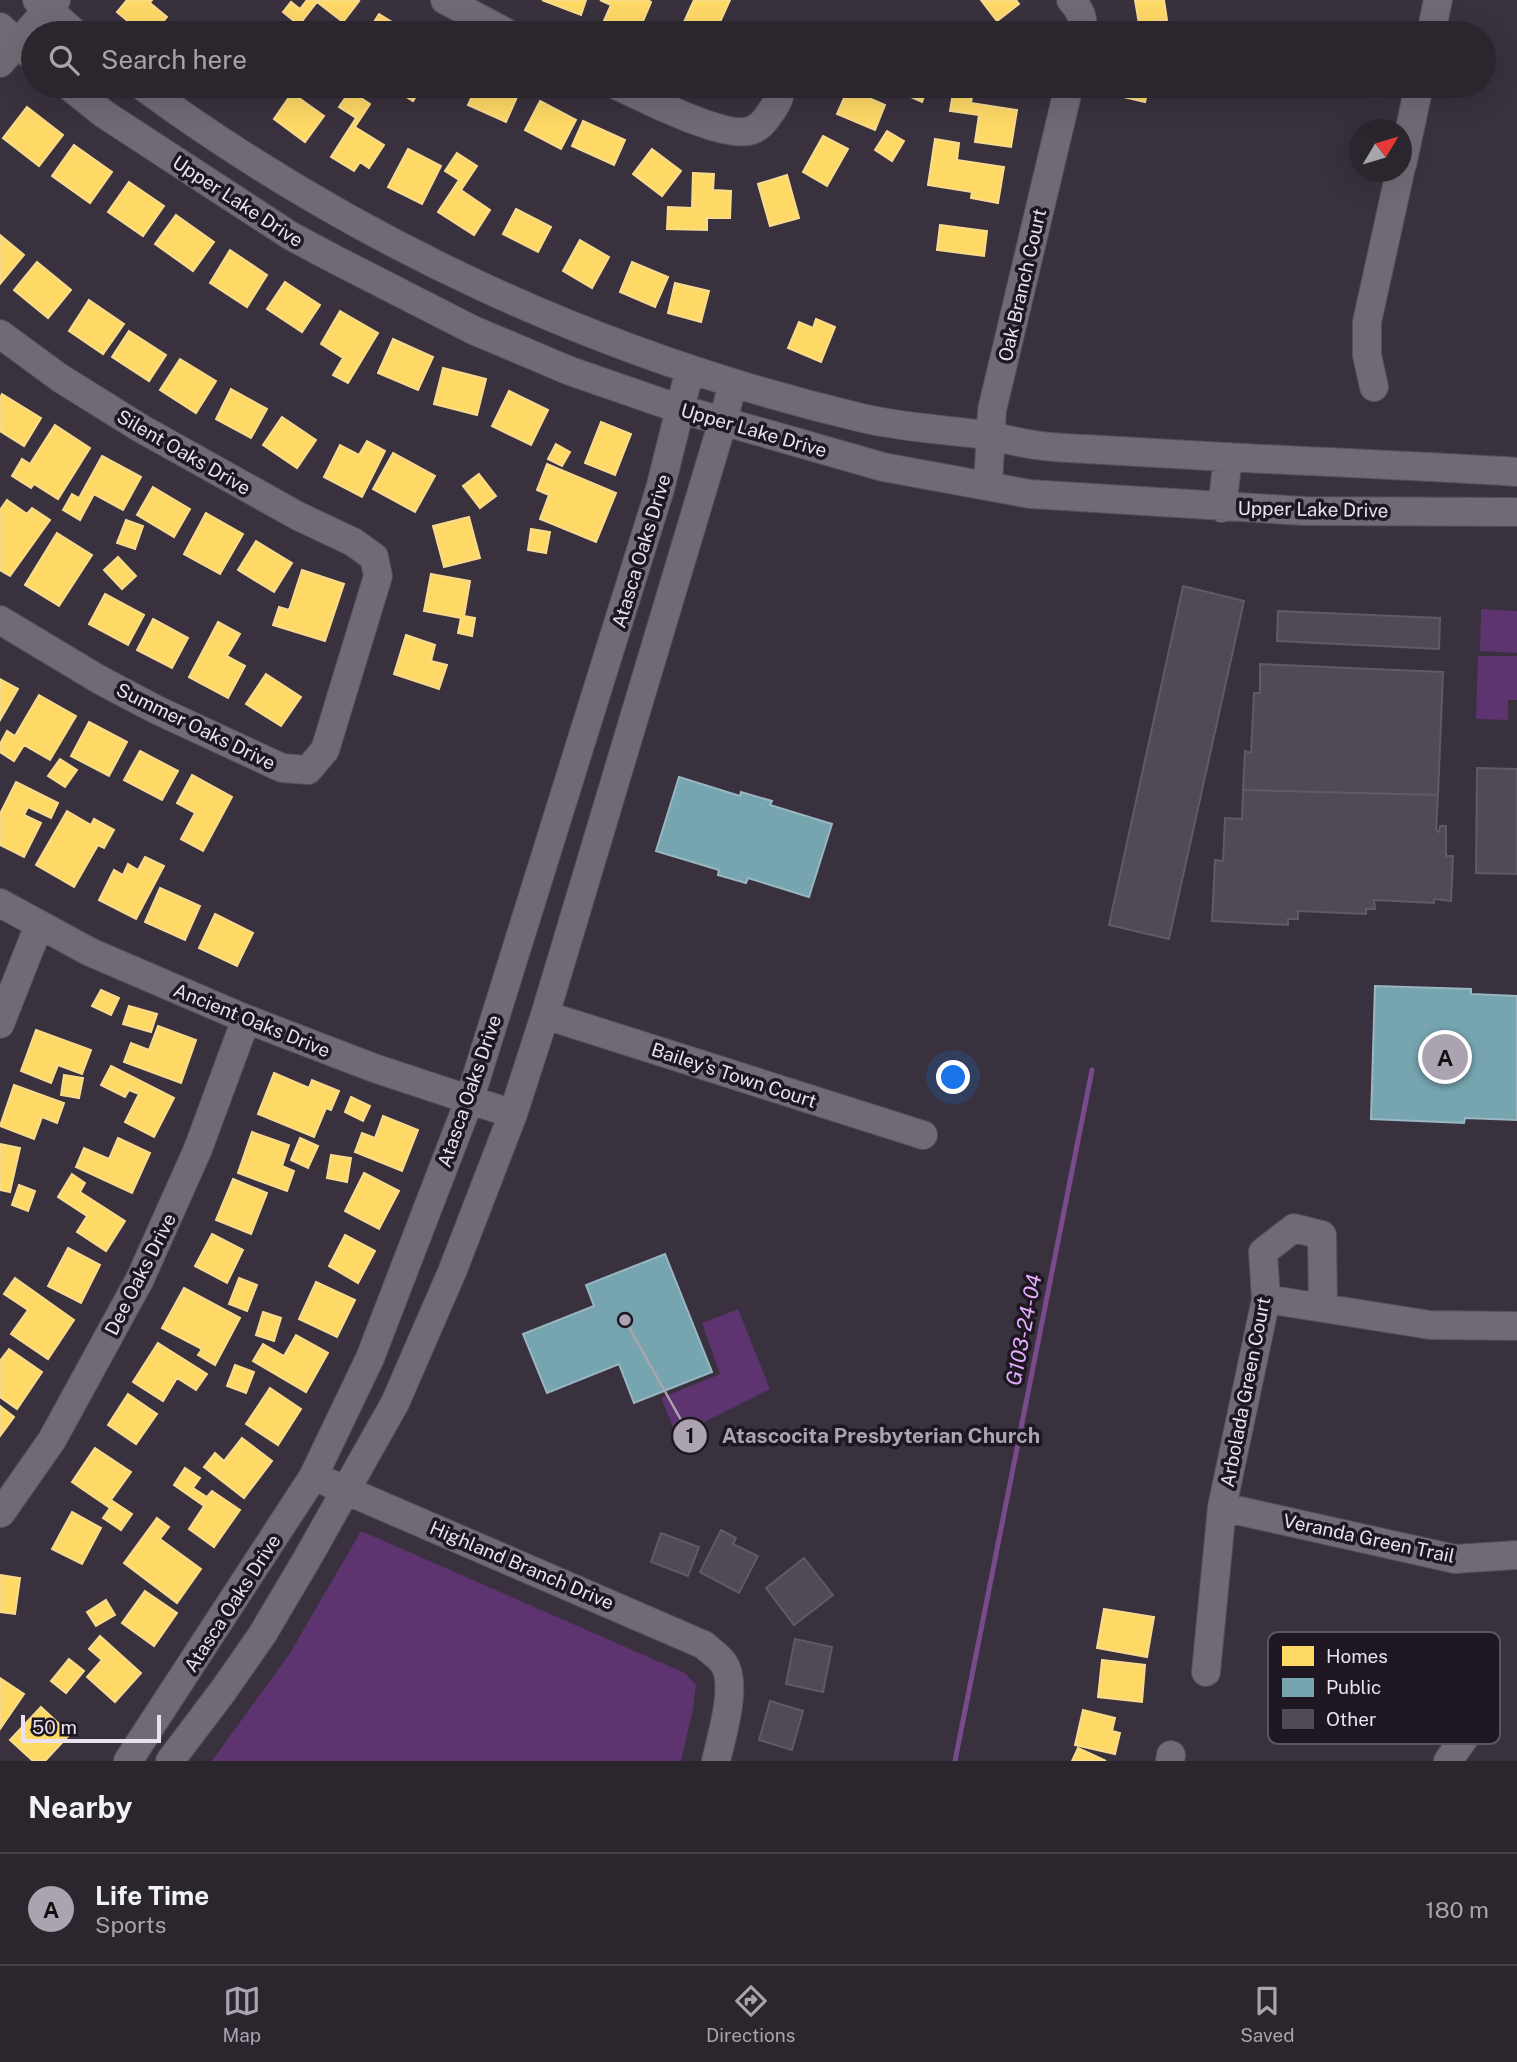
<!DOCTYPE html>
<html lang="en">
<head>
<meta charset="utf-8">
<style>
	body { margin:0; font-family:"Public Sans",sans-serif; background:#37313a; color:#f1f3f6 }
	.compass { position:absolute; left:1349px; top:119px; width:63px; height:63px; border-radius:50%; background:#2b252e; box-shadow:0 7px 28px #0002; rotate:52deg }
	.scale { position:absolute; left:21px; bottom:18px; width:140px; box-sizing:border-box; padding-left:7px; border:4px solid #eae1ef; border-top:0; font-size:19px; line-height:24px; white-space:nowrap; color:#eae1ef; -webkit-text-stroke:5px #1e1721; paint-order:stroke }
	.you { position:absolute; left:954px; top:1078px; width:24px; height:24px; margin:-18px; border:5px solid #fff; border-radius:50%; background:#1a73e8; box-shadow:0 0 0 10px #1a73e833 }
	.badge { display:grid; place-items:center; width:46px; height:46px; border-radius:50%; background:#aca3b1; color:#111; font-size:23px; font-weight:700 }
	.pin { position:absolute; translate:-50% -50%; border:4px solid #fff; box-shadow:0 2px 7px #0006 }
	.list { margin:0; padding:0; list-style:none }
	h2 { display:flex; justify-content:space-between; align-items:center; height:91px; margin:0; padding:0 28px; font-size:30px }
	h2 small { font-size:23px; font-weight:400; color:#a6a5aa }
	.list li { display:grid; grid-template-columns:46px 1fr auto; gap:21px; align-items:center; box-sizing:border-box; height:112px; padding:0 28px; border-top:2px solid #47424a }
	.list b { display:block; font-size:26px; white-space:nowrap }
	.list p { margin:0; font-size:23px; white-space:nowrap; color:#a6a5aa }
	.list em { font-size:23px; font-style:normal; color:#a6a5aa }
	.icon { flex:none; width:38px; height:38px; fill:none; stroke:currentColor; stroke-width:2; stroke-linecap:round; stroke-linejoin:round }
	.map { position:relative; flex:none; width:1517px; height:1761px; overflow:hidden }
	.search { position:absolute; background:#2b252e; box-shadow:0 7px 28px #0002; left:21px; right:21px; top:21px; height:77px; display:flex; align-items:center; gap:18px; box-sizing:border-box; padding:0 24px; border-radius:38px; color:#a6a5aa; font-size:26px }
	.sheet { height:203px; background:#2b252e }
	nav { display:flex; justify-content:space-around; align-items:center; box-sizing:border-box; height:98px; border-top:2px solid #47424a; background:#2b252e; font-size:19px; color:#a6a5aa }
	nav a { display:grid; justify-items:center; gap:4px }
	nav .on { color:#aca3b1 }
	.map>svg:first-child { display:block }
	.green { fill:#5d3370 }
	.homes { fill:#ffd966; stroke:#f9db8f; stroke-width:2 }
	.public { fill:#76a5af; stroke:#99b7c2; stroke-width:2 }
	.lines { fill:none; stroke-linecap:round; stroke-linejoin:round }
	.stream { stroke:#7a4a8f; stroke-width:5 }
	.building { fill:#514a54; stroke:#605a63; stroke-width:2 }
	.minor-casing { stroke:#554e58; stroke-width:30 }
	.minor { stroke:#706a74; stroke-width:28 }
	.labels { text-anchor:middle; stroke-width:7; stroke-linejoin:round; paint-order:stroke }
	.street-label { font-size:19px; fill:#eae1ef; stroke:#1e1721 }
	.water-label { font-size:21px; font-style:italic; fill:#e5aeff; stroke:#1e1721 }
	.key { fill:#1e1721; stroke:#5b545f; stroke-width:2 }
	.key-label { font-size:19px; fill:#eae1ef }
	.leader { fill:none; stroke:#aca3b1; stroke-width:2.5 }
	.callout-dot { fill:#aca3b1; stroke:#1e1721; stroke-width:2.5 }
	.mark-label { font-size:21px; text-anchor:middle; font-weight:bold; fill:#111 }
	.callout-label { font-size:21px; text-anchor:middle; font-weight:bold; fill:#aca3b1; stroke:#1e1721; stroke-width:7; stroke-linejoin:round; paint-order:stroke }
</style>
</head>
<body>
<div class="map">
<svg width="1517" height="1761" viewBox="0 0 1517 1761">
	<rect width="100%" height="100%" fill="#39313d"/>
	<path class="green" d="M1481,609L1517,611V653L1480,651Z
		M1478,656H1517V700H1508V720L1476,719Z
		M738,1309L770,1389L677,1436L661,1398L720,1374L702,1323Z
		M361,1531L685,1673L696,1685L693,1709L681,1761H212L290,1653Z"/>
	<path class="homes" d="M127,0H152L150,3L167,17L154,33H142L117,12Z
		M307,0H357L359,1L343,22L317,2L299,25L283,12L291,2L300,9Z
		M542,0H586L581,15Z
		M600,0H648L651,2L638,33H602L599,32L611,5Z
		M694,0H730L715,33H710L684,22Z
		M981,0H1016L1019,4L997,21Z
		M1135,0H1164L1167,20L1139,24Z
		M379,14L410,33H367Z
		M1185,24L1199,27L1197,33H1183Z
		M389,86H422L413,101Z
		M477,86H512L520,90L506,122L468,105Z
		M907,86H928L922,102L904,94Z
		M1117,86H1149L1145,102L1115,95Z
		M954,87L973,90L971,103L1017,110L1011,147L975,142L979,115L950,111Z
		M848,89L885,105L875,130L837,114Z
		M350,91L370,104L355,127L384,145L369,168L360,162L354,171L331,157L356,118L339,107Z
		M292,93L324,116L305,142L274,119Z
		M540,101L576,120L561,149L525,130Z
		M27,107L63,135L39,166L3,138Z
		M583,121L625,140L614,165L572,146Z
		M887,131L904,141L892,161L875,150Z
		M823,136L848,149L827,186L803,172Z
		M935,139L959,143L957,160L1004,167L998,203L971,198L972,192L928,185Z
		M74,145L112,172L90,203L52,176Z
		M408,149L441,166L422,204L388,187Z
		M652,149L681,171L662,196L633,174Z
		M457,153L477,166L461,190L490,210L474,235L438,212L459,180L445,171Z
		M693,173L714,174L713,190L731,191L730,218H707V230L667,229L668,207L692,208Z
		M787,175L799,218L770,226L758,184Z
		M129,182L164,206L143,236L108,212Z
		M516,209L551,227L538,252L503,234Z
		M176,215L214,242L193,271L155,244Z
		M940,225L987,231L984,256L937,250Z
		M0,235L24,255L0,284Z
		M580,240L609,257L592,288L563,271Z
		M230,250L267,275L247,307L210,283Z
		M37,262L71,290L48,318L14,290Z
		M632,262L668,277L655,307L620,292Z
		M285,282L320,305L302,332L267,309Z
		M675,283L709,291L701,322L668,313Z
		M89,300L124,324L103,354L69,331Z
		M340,311L378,333L348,383L333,375L343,358L321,344Z
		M816,319L835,327L821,362L788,348L799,322L813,328Z
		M129,331L166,355L149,381L112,357Z
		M393,339L433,357L418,390L378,373Z
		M180,359L216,381L196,413L160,390Z
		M443,368L486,379L477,415L434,404Z
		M231,389L267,409L251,438L216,419Z
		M509,391L548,410L531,445L492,426Z
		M2,394L41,418L24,446L0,431V398Z
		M282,417L316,440L297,468L263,445Z
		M601,422L631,434L615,475L585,463Z
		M55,425L90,448L58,499L34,484L31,488L12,476L22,459L30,464Z
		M367,441L385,451L362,497L324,477L340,445L359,455Z
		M556,444L570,452L562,466L548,459Z
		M393,453L435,476L415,512L373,489Z
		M102,456L141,477L123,510L94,494L80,520L63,510L72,494L79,498Z
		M547,464L616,493L596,542L540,519L549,495L537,490Z
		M479,474L496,496L480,508L463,486Z
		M153,487L190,509L174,537L137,515Z
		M7,500L27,514L32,508L50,520L10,576L0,570V510Z
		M206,513L243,534L220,574L184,554Z
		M469,517L480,558L444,567L433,526Z
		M126,520L143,526L135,549L117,543Z
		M531,529L550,532L546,553L528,550Z
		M57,533L92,555L59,606L25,585Z
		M256,541L292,563L274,592L238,570Z
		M118,557L136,576L122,589L104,570Z
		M302,570L344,584L325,641L273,625L279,607L289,610Z
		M431,574L470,581L464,616L475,618L472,636L458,633L461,618L424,611Z
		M105,594L144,615L128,645L89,624Z
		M153,619L188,638L172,668L137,650Z
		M218,622L240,634L227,656L245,666L228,698L189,677Z
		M406,635L435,645L431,661L447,665L439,689L394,674Z
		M266,674L301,697L281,726L246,704Z
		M0,679L18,689L0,720Z
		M39,695L76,716L50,760L24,745L14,761L0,752V744L7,731L15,736Z
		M89,722L127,742L109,776L71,756Z
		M140,751L178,771L162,800L124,780Z
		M60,759L77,770L65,787L48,776Z
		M192,775L232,797L203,851L181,839L195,813L177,803Z
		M16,782L58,803L51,818L28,807L24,815L41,823L24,857L0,845V814Z
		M67,811L91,825L94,819L114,830L104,848L98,845L74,887L36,865Z
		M145,857L164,866L136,919L99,900L114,870L123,875L128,864L138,870Z
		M160,888L200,906L185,940L145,922Z
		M215,914L253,933L237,966L199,948Z
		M101,990L119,998L111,1015L92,1006Z
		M129,1006L157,1014L151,1032L123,1024Z
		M158,1026L196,1040L181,1083L124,1062L131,1043L149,1050Z
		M36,1030L91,1050L82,1074L58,1065L51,1083L21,1071Z
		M111,1066L174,1098L154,1137L125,1122L139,1094L129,1090L125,1097L101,1085Z
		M274,1073L309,1088L312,1080L339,1091L331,1110L326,1108L314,1137L258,1114Z
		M64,1075L83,1078L79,1098L61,1095Z
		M14,1085L64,1103L57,1123L42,1117L34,1139L0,1126Z
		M351,1097L370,1106L363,1121L345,1112Z
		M383,1116L418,1130L402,1171L355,1152L362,1133L375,1138Z
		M252,1132L289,1145L282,1166L294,1171L287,1191L238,1173Z
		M118,1138L150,1153L132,1193L76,1167L84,1148L109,1159Z
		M300,1138L318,1146L308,1168L291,1160Z
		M0,1144L20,1148L10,1192L0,1190Z
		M331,1155L351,1158L347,1182L327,1178Z
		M364,1173L399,1191L379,1229L345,1211Z
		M72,1174L85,1183L80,1192L125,1221L106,1251L77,1232L87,1216L58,1197Z
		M233,1179L267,1193L251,1234L216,1220Z
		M19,1185L35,1191L28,1211L12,1205Z
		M212,1234L243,1250L227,1283L195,1266Z
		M345,1235L375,1251L358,1283L329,1266Z
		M68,1248L100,1265L81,1303L48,1286Z
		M15,1278L74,1320L48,1359L11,1334L28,1310L4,1294Z
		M239,1278L257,1285L247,1311L229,1304Z
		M316,1282L355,1300L337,1337L299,1319Z
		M184,1288L240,1318L215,1365L198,1355L202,1349L162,1328Z
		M263,1312L281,1318L274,1341L256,1335Z
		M296,1335L328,1353L306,1392L253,1361L263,1344L284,1356Z
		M158,1343L207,1374L196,1390L177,1378L163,1401L133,1382Z
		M9,1349L42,1372L17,1409L0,1397V1361Z
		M235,1365L254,1372L246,1393L227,1386Z
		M270,1388L301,1409L278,1445L246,1424Z
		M128,1394L157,1414L136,1444L108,1425Z
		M0,1406L14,1417L0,1436Z
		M242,1438L272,1461L244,1498L204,1467L215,1453L224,1461Z
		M95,1448L131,1472L111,1500L132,1514L121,1530L103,1518L110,1508L72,1482Z
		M185,1468L200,1478L193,1488L207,1497L212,1491L240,1510L214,1547L189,1529L204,1506L174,1485Z
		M72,1512L101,1528L82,1564L52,1549Z
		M157,1518L169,1527L160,1539L201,1569L177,1603L124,1563Z
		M0,1575L20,1578L15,1614L0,1612Z
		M145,1591L177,1613L154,1646L122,1623Z
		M106,1600L115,1615L96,1626L87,1612Z
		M1104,1609L1154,1617L1147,1657L1097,1648Z
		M100,1636L141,1673L115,1702L87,1677L102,1660L89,1649Z
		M69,1659L84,1671L66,1693L51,1681Z
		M1102,1660L1145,1665L1142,1702L1098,1697Z
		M0,1678L24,1694L0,1729Z
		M41,1707L70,1734L45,1761H33L10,1740Z
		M1083,1710L1115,1718L1112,1731L1120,1733L1115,1754L1075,1745Z
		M1078,1748L1106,1761H1072Z"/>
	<path class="public" d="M679,777L740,796L741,792L772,801L770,805L832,824L809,897L748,878L746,883L718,875L719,870L656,851Z
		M1375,986L1471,989V994L1517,996V1120L1465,1118L1464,1123L1371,1119Z
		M665,1254L712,1372L634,1403L619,1364L547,1393L523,1334L594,1306L586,1285Z"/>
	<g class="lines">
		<path class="stream" d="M955,1761L1092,1070"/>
	</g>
	<path class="building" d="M1183,586L1244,601L1169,939L1109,925Z
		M1278,611L1440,618L1439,649L1277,641Z
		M1260,664L1443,672L1438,795L1243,790L1245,751L1251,753L1254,693H1260Z
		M1477,768L1517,769V874L1476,873Z
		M1243,790L1438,795L1436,830L1439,832L1440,826H1446V856H1453L1451,901L1434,899V903L1374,900L1375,909H1366V914L1298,911V919H1288V925L1212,921L1215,860L1223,861L1225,818L1242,819Z
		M721,1530L736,1538L733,1544L758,1556L739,1593L700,1572Z
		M661,1533L699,1547L688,1576L651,1562Z
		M804,1558L833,1595L794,1625L766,1588Z
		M795,1639L832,1647L823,1692L786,1684Z
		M770,1701L803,1711L792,1750L759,1740Z"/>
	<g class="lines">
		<defs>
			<path id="minor" d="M37,0L75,33
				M445,0L507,33
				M1071,0C1080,10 1085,19 1081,33
				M0,27L33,57
				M1431,33L1438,0
				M0,63L56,0
				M69,86L104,114L291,236L336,260L473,330L570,371L680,409L883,467L1030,494L1304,511L1517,512
				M142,86C356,243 603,357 862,418C899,427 939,429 978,434C997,437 1016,442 1035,445C1052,448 1069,448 1086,449C1132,452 1179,454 1225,457C1322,462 1420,466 1517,472
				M618,86C644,98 727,141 752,130C760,127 764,122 768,116C775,107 781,97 781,86
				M1402,165L1419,86
				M0,334L60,378L142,429L298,516L353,542L374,557L378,576L325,750L308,770L282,768L157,710L100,680L0,620
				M1374,387L1367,355V322L1400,172
				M988,486L992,410L1069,86
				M1222,508L1228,457
				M0,903L90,952L246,1019L374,1068L513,1114
				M545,1015L923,1135
				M0,1024L39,925
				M1266,1299L1430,1325L1517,1326
				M329,1483L704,1645C710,1651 720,1657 724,1664C738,1685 721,1738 716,1761
				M1222,1507L1455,1559L1517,1555
				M1,1513L52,1440L140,1279L198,1149L246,1019
				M1206,1672L1222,1507L1266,1299L1263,1252L1294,1228L1322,1235L1323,1306
				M128,1761L313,1477L370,1358L469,1101L660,489L690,369
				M170,1761L223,1691L262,1635L307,1559L395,1403L452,1272L513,1114L545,1015L723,421L733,383
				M1170,1761L1171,1755
				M1448,1761L1474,1724"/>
		</defs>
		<use href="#minor" class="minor-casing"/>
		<use href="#minor" class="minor"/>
	</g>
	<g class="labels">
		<g class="street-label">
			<text transform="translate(238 201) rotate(33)" y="7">Upper Lake Drive</text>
			<text transform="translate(1022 285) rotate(-77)" y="7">Oak Branch Court</text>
			<text transform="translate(754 430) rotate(16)" y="7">Upper Lake Drive</text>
			<text transform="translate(184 452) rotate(30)" y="7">Silent Oaks Drive</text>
			<text transform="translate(1313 509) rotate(1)" y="7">Upper Lake Drive</text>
			<text transform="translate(641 551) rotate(-73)" y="7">Atasca Oaks Drive</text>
			<text transform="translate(196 726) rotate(26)" y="7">Summer Oaks Drive</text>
			<text transform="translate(252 1020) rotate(22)" y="7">Ancient Oaks Drive</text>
			<text transform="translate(734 1075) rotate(18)" y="7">Bailey's Town Court</text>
			<text transform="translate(469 1091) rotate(-71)" y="7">Atasca Oaks Drive</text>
			<text transform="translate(140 1274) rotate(-63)" y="7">Dee Oaks Drive</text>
			<text transform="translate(1245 1392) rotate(-79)" y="7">Arbolada Green Court</text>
			<text transform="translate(1369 1538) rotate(12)" y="7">Veranda Green Trail</text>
			<text transform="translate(522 1565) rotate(23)" y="7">Highland Branch Drive</text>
			<text transform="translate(232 1603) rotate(-57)" y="7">Atasca Oaks Drive</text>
		</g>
		<g class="water-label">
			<text transform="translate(1024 1330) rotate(-79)" y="7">G103-24-04</text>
		</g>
	</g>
	<rect x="1268" y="1632" width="232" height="112" rx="10" class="key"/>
	<rect x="1282" y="1646" width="32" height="20" fill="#ffd966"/>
	<rect x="1282" y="1678" width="32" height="19" fill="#76a5af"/>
	<rect x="1282" y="1709" width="32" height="20" fill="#514a54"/>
	<g class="key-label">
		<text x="1326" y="1663">Homes</text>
		<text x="1326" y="1694">Public</text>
		<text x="1326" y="1726">Other</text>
	</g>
	<path class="leader" d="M625 1320L690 1436"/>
	<g class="callout-dot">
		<circle cx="625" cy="1320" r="7"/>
		<circle cx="690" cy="1436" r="18"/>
	</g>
	<g class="mark-label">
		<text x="690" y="1443">1</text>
	</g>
	<g class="callout-label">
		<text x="881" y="1443">Atascocita Presbyterian Church</text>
	</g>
</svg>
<svg class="compass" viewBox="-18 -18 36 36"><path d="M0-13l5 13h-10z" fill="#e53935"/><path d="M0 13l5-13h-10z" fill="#a6a5aa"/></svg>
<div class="scale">50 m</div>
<div class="you"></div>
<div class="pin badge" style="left:1445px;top:1057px">A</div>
<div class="search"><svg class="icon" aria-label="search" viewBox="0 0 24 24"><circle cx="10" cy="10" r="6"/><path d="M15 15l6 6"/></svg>Search here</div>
</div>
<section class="sheet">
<h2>Nearby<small></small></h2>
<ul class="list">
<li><span class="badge">A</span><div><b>Life Time</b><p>Sports</p></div><em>180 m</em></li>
</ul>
</section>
<nav>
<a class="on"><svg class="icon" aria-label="map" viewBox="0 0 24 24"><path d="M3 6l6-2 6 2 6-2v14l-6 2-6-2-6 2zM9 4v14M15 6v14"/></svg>Map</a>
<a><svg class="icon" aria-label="directions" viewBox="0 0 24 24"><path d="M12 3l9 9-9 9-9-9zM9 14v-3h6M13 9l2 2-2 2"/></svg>Directions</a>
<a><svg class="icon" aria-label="saved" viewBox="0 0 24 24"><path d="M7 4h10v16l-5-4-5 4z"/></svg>Saved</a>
</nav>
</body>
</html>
